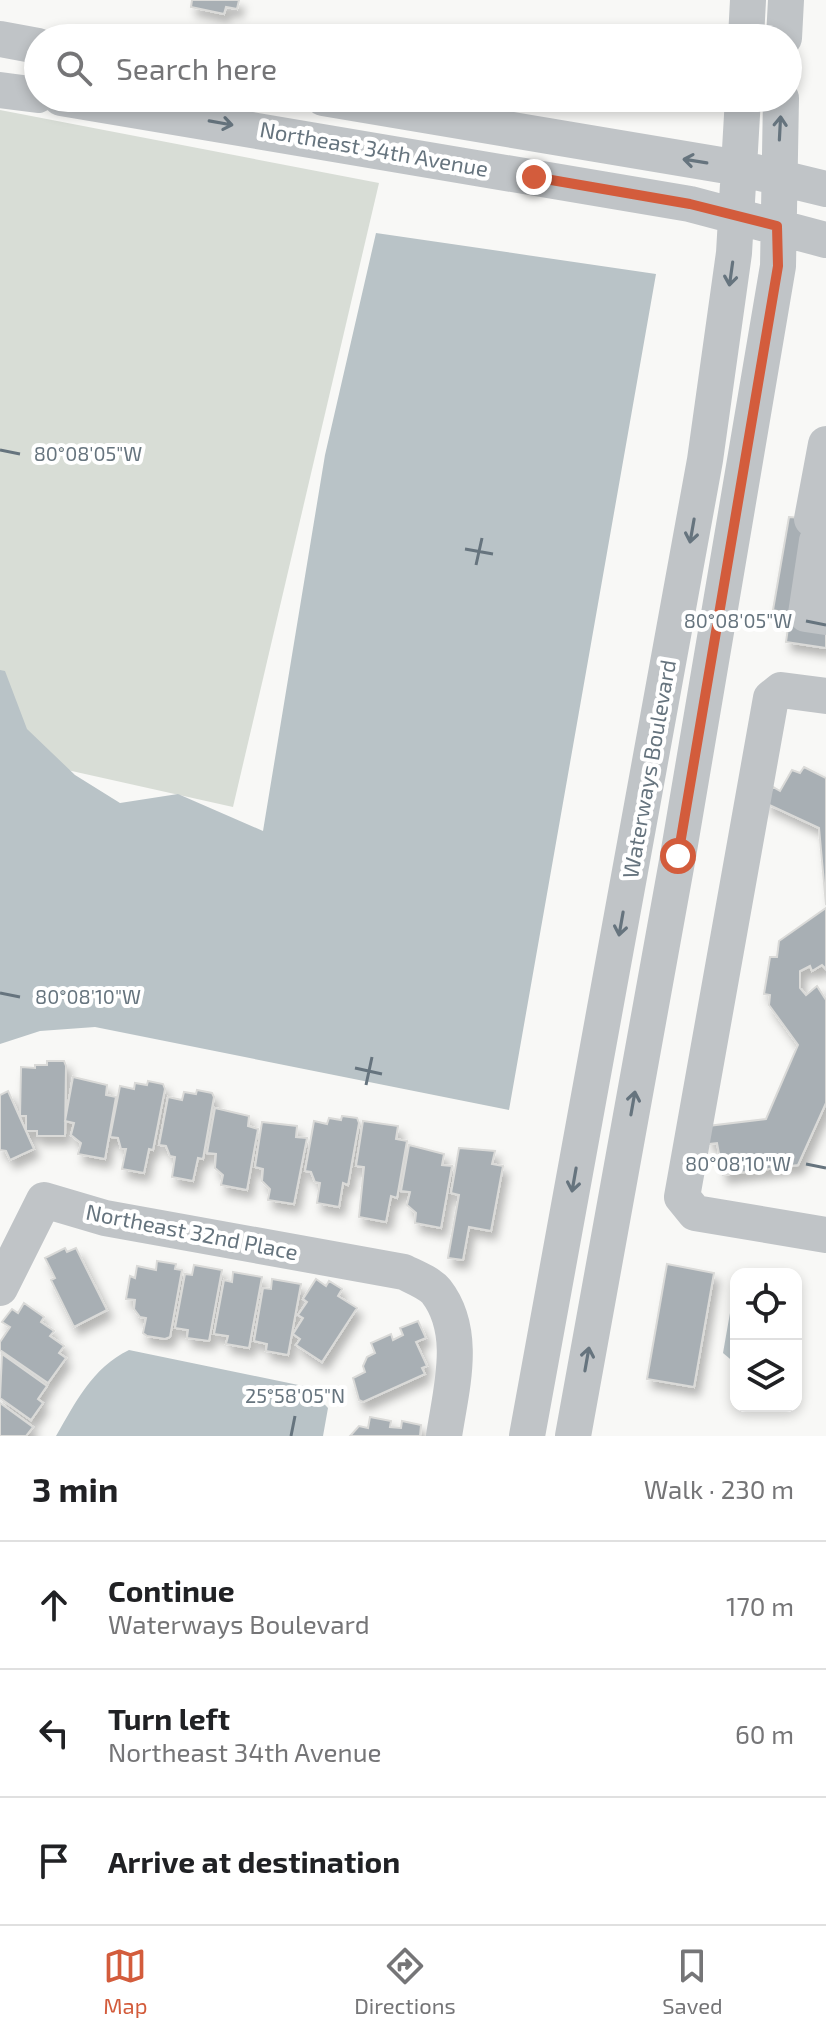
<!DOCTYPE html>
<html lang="en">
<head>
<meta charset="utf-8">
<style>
	body { margin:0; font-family:"Exo 2",sans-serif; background:#f2f2f2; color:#202124 }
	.controls { position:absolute; right:24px; bottom:24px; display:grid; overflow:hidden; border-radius:16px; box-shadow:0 4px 12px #0003 }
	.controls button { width:72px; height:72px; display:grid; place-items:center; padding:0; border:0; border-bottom:2px solid #e0e0e0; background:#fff; color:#202124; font:40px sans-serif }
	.stop { position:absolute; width:24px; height:24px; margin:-18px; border:6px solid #d35c3c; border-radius:50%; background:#fff }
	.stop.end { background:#d35c3c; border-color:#fff; box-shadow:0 2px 8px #0008 }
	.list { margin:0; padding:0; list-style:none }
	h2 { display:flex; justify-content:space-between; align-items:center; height:104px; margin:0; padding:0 32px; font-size:34px }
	h2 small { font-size:26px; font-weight:400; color:#757577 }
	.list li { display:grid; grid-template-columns:52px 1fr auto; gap:24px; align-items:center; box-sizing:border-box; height:128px; padding:0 32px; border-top:2px solid #e0e0e0 }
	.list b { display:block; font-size:30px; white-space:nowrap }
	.list p { margin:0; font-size:26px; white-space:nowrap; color:#757577 }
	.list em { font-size:26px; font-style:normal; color:#757577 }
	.icon { flex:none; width:44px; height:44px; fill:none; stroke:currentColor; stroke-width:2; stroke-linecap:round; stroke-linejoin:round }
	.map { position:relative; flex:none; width:826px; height:1436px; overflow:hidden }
	.search { position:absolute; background:#fff; box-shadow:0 4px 12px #0003; left:24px; right:24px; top:24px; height:88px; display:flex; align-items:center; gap:20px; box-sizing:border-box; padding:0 28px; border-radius:44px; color:#757577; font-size:30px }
	.sheet { height:488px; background:#fff }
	nav { display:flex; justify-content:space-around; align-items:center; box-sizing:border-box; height:112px; border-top:2px solid #e0e0e0; background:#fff; font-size:22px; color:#757577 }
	nav a { display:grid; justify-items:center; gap:4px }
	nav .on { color:#d35c3c }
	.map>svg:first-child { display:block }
	.green { fill:#d8ddd6 }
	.water { fill:#b9c3c7 }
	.building { fill:#a8afb4; stroke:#dadad8; stroke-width:2; filter:url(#shadow) }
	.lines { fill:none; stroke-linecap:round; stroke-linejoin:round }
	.minor { stroke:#c0c4c7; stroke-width:36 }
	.oneway { stroke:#66747e }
	.route { stroke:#d35c3c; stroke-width:10 }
	.ticks { fill:none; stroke:#66747e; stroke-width:3 }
	.labels { text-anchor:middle; stroke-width:8; stroke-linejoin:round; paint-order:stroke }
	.street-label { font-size:22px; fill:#66747e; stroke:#fff }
	.ticks-label { font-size:20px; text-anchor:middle; fill:#66747e; stroke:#fff; stroke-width:8; stroke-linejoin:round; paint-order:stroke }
</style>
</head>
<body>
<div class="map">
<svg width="826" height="1436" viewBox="0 0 826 1436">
	<defs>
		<filter id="shadow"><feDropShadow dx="5" dy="8" stdDeviation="4" flood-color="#0004"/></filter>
	</defs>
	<rect width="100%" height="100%" fill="#f8f8f6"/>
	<path class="green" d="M0,110L379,183L233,807L0,755Z"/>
	<path class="water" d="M376,233L656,274L509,1110L95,1027L40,1031L0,1044V670L5,671L27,729L75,775L120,803L178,794L263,831L325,455Z
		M736,1311V1364L723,1353L730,1313Z
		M129,1350L308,1387L328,1408L323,1436H56C76,1402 92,1368 129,1350Z"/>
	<path class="building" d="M192,0H239L237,9L226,7L224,14L191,7Z
		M789,517L826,520V648L786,642L790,614L773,610Z
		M804,767L826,778V905L819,828L765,803L773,787L780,791L792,770L800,773Z
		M826,908V969L822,965L812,971L810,966L800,971V988L806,995L817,986L826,1000V1103L798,1165L723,1175L717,1143L709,1144L708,1126L766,1119L798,1045L769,1005L770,995L764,994L770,957H777L779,941Z
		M47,1061H64L66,1066L65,1136H37V1131H26V1116H20L21,1067L35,1068V1065H47Z
		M73,1077L107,1085L106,1095L116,1097L105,1159L78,1154L81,1143L71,1135L74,1123L65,1121Z
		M148,1081L163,1084L165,1089L153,1150L149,1149L144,1173L122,1169L126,1149H121L118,1138L110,1137L120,1086L134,1089L135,1083L147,1085Z
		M197,1090L212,1093L214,1097L203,1159L198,1158L193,1181L172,1177L175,1157L170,1156L166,1146L159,1145L168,1097L182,1100L184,1092L196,1094Z
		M8,1091L34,1149L10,1160L6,1151L0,1150V1095Z
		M215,1108L249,1116L248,1126L258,1129L247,1190L221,1185L223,1175L215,1168L216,1154L207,1153Z
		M342,1116L357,1118L359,1123L348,1185L343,1183L339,1207L317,1203L320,1183L315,1182L311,1172L305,1171L314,1121L327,1124L329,1118L341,1120Z
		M363,1121L398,1126L396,1139L407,1141L397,1198L391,1196L386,1222L359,1217L364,1167L356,1166Z
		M262,1122L297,1126L296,1137L307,1138L294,1204L268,1200L270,1189L262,1181L263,1169L255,1167Z
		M409,1145L444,1154L442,1165L452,1166L441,1228L415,1223L416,1213L407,1205L410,1192L401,1191Z
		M459,1148L495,1151L492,1164L503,1166L491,1231L469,1227L463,1260L448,1258L459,1195L451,1193Z
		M65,1248L67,1252L76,1248L107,1310L74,1327L51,1280L55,1278L45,1258Z
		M157,1261L176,1264L175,1269L182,1270L170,1337L165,1339L147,1336L143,1333L146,1318L140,1317L134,1309L135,1300L126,1299L130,1276L135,1278L137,1266L156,1270Z
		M667,1264L714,1273L694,1387L647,1379Z
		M194,1265L222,1270L209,1341L187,1338L188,1330L175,1328L185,1274L192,1275Z
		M233,1272L262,1277L249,1348L226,1344L228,1336L214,1334L224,1280L232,1282Z
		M272,1279L301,1284L288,1355L266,1351L267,1344L254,1341L263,1288L271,1289Z
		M316,1279L326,1286L329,1281L342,1289L338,1296L357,1308L322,1362L296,1345L300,1339L293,1334L303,1318L298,1315L307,1302L303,1299Z
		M24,1303L44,1317L41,1322L54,1331L50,1336L64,1346L59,1353L66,1358L48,1383L0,1350V1342L10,1327L2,1322L12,1309L18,1313Z
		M418,1321L426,1338L416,1342L427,1366L422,1368L425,1374L363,1402L359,1400L353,1378L365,1372L363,1366L367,1357L375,1353L371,1343L391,1334L393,1340L403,1335L400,1328Z
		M2,1354L47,1386L38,1399L43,1403L31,1420L0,1398Z
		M0,1403L33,1427L26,1436H0Z
		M370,1417L391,1421L390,1427L401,1428L402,1421L421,1425L420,1436H350L359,1426L368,1428Z"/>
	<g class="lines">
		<path class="minor" d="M746,38L748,0
			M784,38L786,0
			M0,39L38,46
			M0,90L38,95
			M61,98L690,204L826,240
			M323,98L739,168L826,189
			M812,519L826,444
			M826,543L817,541L806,614L826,617
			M826,696L781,690L771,698L682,1197L695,1213L826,1235
			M0,1288L44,1200L105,1218L404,1272C414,1277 429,1283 436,1291C468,1332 451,1389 444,1436
			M527,1436L705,460L734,253L743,98
			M573,1436L678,856L778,266L781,98"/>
	</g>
	<defs><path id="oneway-shaft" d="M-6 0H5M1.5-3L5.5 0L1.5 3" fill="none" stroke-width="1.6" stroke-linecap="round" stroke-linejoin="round" transform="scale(2)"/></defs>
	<g class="oneway">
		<use href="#oneway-shaft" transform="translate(221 123) rotate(10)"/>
		<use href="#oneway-shaft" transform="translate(780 128) rotate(-87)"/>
		<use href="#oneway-shaft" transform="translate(695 161) rotate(-171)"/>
		<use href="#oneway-shaft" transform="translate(731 274) rotate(98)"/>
		<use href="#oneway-shaft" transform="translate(692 531) rotate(100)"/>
		<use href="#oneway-shaft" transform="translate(621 924) rotate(100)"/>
		<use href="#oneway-shaft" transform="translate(633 1103) rotate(-80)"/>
		<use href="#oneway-shaft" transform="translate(574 1180) rotate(100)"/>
		<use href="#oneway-shaft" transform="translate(587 1359) rotate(-80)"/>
	</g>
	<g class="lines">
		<path class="route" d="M534,177L690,204L777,226L778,266L678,856"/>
	</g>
	<path class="ticks" d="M0,450L20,454M465,549L493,554M476,565L482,538M806,621L826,625M0,993L20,997M355,1068L382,1074M366,1085L372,1057M806,1164L826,1168M291,1436L295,1416"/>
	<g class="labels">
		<g class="street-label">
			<text transform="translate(374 149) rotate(10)" y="8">Northeast 34th Avenue</text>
			<text transform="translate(649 769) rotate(-80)" y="8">Waterways Boulevard</text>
			<text transform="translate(192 1232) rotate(11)" y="8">Northeast 32nd Place</text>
		</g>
	</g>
	<g class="ticks-label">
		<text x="88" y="461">80°08'05"W</text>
		<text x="738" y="628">80°08'05"W</text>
		<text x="88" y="1004">80°08'10"W</text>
		<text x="738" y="1171">80°08'10"W</text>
		<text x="295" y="1403">25°58'05"N</text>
	</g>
</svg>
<div class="controls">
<button><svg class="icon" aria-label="locate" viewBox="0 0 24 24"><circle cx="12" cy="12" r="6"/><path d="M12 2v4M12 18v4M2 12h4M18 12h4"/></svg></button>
<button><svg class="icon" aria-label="layers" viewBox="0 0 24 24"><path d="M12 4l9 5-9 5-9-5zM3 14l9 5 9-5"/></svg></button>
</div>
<div class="stop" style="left:678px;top:856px"></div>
<div class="stop end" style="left:534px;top:177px"></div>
<div class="search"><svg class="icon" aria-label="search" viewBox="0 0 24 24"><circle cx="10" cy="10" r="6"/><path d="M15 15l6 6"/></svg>Search here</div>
</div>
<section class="sheet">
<h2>3 min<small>Walk · 230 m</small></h2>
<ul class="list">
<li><svg class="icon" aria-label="ahead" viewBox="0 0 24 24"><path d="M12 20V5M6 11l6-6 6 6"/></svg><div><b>Continue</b><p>Waterways Boulevard</p></div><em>170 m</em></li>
<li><svg class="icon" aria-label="left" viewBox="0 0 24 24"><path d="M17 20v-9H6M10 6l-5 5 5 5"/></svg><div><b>Turn left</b><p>Northeast 34th Avenue</p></div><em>60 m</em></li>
<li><svg class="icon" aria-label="arrive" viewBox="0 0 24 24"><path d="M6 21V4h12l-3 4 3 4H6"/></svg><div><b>Arrive at destination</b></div></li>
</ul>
</section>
<nav>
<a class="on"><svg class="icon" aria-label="map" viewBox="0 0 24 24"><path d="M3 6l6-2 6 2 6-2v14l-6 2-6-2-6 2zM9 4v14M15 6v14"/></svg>Map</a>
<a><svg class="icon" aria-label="directions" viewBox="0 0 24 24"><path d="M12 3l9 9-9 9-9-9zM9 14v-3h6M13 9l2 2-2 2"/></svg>Directions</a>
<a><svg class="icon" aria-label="saved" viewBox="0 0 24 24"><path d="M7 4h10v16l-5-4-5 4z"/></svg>Saved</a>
</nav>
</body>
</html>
